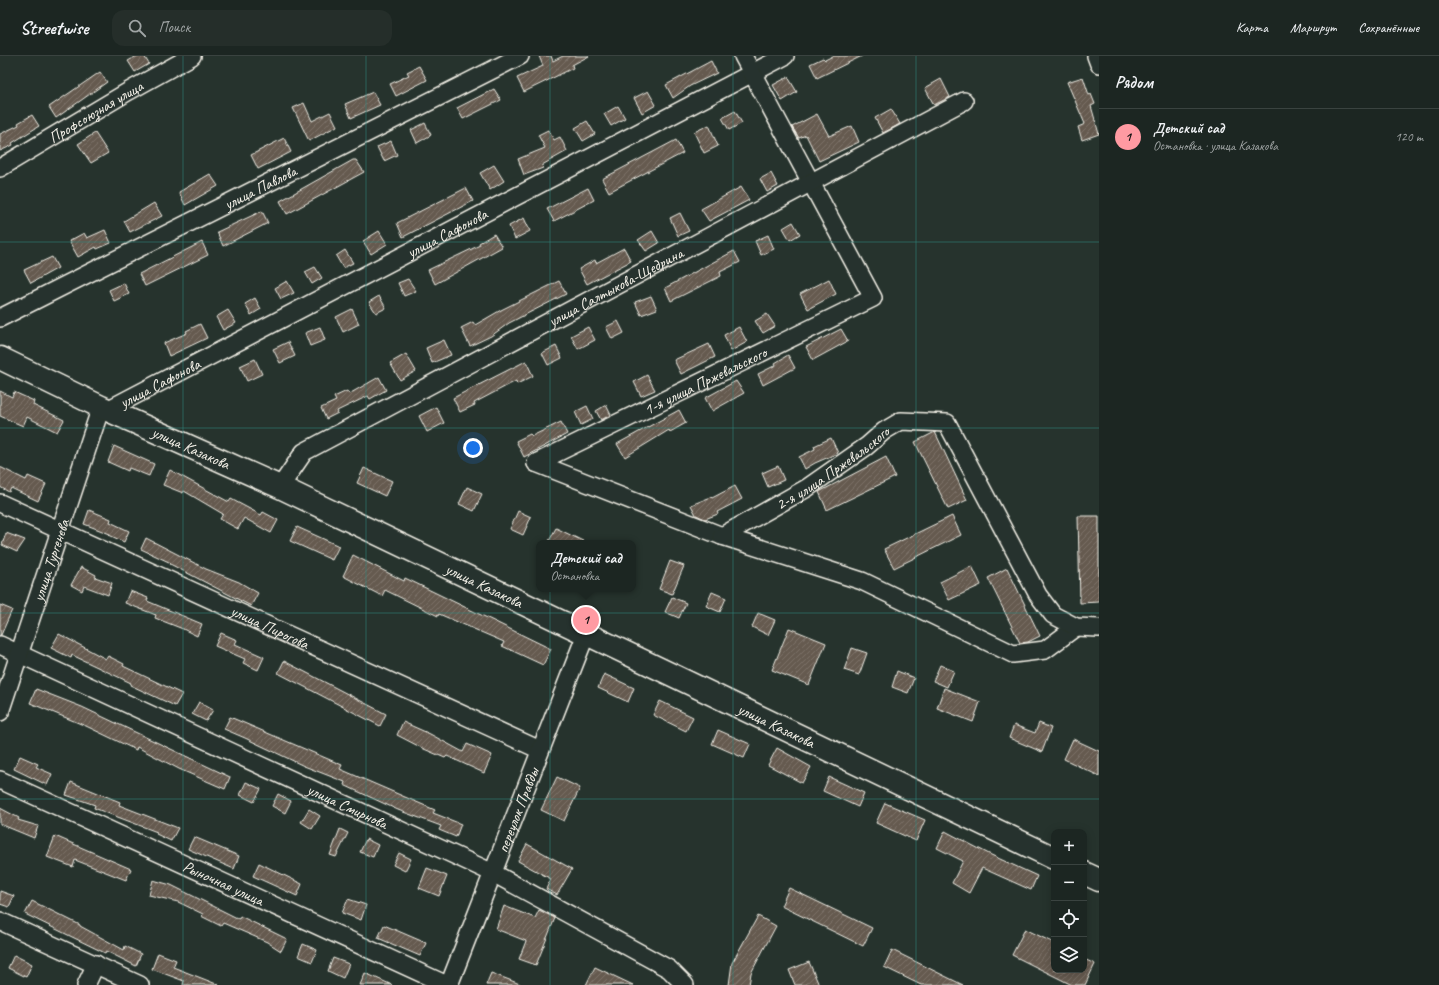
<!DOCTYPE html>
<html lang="ru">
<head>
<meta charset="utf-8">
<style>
	body { margin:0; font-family:Caveat,sans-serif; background:#252e2a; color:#f1f3f6 }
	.controls { position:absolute; right:12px; bottom:12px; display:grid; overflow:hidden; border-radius:8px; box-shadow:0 2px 10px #0003 }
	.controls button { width:36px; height:36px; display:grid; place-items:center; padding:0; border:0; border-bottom:1px solid #3a4340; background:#1c2622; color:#f1f3f6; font:20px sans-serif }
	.you { position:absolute; left:473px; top:392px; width:14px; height:14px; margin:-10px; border:3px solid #fff; border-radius:50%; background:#1a73e8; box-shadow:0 0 0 6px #1a73e833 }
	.badge { display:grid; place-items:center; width:26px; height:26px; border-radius:50%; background:#ff9aa2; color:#111; font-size:13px; font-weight:700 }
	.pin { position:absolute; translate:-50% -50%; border:2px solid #fff; box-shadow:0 1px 4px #0006 }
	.popup { position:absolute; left:536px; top:484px; width:100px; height:52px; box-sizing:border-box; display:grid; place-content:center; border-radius:8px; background:#1c2622; filter:drop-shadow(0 1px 3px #0005); font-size:13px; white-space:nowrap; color:#a0a5a5 }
	.popup b { font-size:15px; color:#f1f3f6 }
	.popup::after { content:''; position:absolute; left:50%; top:100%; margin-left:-8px; border:8px solid transparent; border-top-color:#1c2622 }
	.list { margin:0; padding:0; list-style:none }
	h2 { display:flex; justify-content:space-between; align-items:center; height:52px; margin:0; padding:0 16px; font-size:17px }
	h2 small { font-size:13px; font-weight:400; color:#a0a5a5 }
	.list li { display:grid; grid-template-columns:26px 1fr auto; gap:12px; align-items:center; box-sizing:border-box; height:56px; padding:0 16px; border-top:1px solid #3a4340 }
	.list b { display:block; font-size:15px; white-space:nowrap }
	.list p { margin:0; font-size:13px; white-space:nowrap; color:#a0a5a5 }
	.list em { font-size:13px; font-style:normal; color:#a0a5a5 }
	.icon { flex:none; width:22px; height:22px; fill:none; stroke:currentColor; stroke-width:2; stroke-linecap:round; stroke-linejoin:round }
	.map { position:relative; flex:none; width:1099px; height:929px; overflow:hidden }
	header { display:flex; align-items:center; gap:24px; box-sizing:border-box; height:56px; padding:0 20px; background:#1c2622; border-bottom:1px solid #3a4340 }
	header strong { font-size:19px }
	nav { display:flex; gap:22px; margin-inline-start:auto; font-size:14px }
	.search { width:280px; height:36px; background:#252e2a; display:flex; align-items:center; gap:10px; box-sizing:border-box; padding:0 14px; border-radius:12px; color:#a0a5a5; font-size:15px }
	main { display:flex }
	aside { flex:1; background:#1c2622 }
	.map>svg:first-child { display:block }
	.building { fill:url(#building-hatch); stroke:#f4f1e8 }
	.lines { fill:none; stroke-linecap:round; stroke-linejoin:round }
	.minor-casing { stroke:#f4f1e8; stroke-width:20 }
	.major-casing { stroke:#f4f1e8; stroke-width:25 }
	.minor { stroke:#26332d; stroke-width:17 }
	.major { stroke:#26332d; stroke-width:22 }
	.grid { fill:none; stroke:#318880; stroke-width:1; stroke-opacity:0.55 }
	.labels { text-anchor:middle; stroke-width:4; stroke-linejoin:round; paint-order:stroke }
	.street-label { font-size:16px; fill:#f4f1e8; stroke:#26332d }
</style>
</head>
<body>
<header>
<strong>Streetwise</strong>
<div class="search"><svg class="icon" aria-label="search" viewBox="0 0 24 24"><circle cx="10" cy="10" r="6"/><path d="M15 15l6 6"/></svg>Поиск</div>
<nav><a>Карта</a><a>Маршрут</a><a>Сохранённые</a></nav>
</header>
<main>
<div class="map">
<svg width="1099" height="929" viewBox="0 0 1099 929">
	<defs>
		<pattern id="building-hatch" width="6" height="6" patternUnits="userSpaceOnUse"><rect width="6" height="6" fill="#655a50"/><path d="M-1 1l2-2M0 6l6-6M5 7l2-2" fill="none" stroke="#7c7269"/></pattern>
	</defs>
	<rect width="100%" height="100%" fill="#26332d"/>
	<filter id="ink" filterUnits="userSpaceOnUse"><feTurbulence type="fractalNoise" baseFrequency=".025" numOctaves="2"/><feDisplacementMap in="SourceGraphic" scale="8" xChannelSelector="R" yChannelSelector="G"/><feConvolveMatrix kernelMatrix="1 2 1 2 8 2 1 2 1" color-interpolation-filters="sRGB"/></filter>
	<g filter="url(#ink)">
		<path class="building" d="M137,0H144L149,8L135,16L128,5Z
			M539,0H551L553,5L563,0H589L572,9L573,12L524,36L517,22L543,10Z
			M833,0H862L817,22L810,8L823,2L825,4Z
			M711,5L717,17L690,30L673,42L666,29Z
			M419,10L427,24L396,40L390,28L409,19L407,16Z
			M100,16L107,26L56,62L49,51Z
			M788,21L797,36L782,45L773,29Z
			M1083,21L1089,39L1091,38L1095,48L1091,50L1099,78L1082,84L1078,71L1085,68L1067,26Z
			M941,23L950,41L934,49L925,32Z
			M494,33L501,44L463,63L457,52Z
			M648,35L656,49L642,57L634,42Z
			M373,36L380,49L351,62L345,48Z
			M304,47L312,65L330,56L337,70L309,85L293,52Z
			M618,50L625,62L611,70L604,58Z
			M891,53L900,68L883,77L875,62Z
			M735,55L742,67L729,74L722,62Z
			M817,58L829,80L852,70L859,86L819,105L806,79L799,82L792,71Z
			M32,59L39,70L12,87L13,89L0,95V78L19,69L18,67Z
			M587,65L595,78L583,85L575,72Z
			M425,67L431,79L417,87L411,74Z
			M709,69L718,90L704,97L694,76Z
			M548,74L554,84L560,81L567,95L542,109L543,112L524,119L518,103L545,92L538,79Z
			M95,77L108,97L91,107L78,88Z
			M284,82L291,96L258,113L251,99Z
			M676,84L683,97L609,136L602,123Z
			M391,85L397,99L384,105L377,91Z
			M353,104H356L364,116L287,158L280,145Z
			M494,109L504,125L490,134L480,117Z
			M771,117L778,130L767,136L760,123Z
			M210,118L218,130L185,149L179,136Z
			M741,131L749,144L709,165L701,153Z
			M466,132L473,145L403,181L397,167Z
			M588,132L594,144L554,165L547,153Z
			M154,147L162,160L130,176L124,165Z
			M262,155L268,167L223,190L217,176Z
			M680,157L689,175L678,180L670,162Z
			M524,162L530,175L515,183L509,170Z
			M793,166L800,178L790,184L783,172Z
			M105,174L111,187L97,193L96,191L78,201L69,185L84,177L87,182Z
			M379,175L387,188L371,198L363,185Z
			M652,175L659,187L646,195L638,184Z
			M494,178L502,191L435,228L428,214L480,189L479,187Z
			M768,179L774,193L761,199L755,185Z
			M202,186L208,199L145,230L139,218Z
			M624,192L631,205L587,228L579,213L595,204L596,207Z
			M345,194L353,207L343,212L336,200Z
			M734,195L740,206L720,216L721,220L671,245L665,232Z
			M52,201L58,212L31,227L24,214Z
			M315,211L322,222L312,228L305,216Z
			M408,223L416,235L404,240L398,227Z
			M829,223L836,238L808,253L800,238Z
			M287,225L294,237L281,243L275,232Z
			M559,225L566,238L509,267L491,280L470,290L461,272L473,266L475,269L501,254Z
			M124,227L129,238L114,245L109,234Z
			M379,240L386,252L376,257L369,246Z
			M651,240L657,253L641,259L635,246Z
			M255,242L261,253L251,259L245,248Z
			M352,253L359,268L343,276L336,261Z
			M228,254L236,267L223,274L216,261Z
			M767,258L775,270L763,277L755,265Z
			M618,265L624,277L612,283L606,271Z
			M200,268L207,282L169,300L164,287L187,277L186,275Z
			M320,271L325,284L310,290L305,277Z
			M588,271L595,284L578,293L571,280Z
			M739,271L747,286L731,295L724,279Z
			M841,273L848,285L813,304L806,291Z
			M444,284L451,299L432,307L426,292Z
			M288,286L295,300L280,307L273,293Z
			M709,288L715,301L681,318L674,304Z
			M556,290L562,302L548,309L542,297Z
			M406,298L416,315L400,324L390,307Z
			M788,299L795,312L763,329L758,318L776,309L775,307Z
			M255,303L262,318L247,325L240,310Z
			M526,305L533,320L517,328L516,325L474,347L475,349L460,356L453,342Z
			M647,319L655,334L641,340L634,326Z
			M379,321L386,334L370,343L368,340L337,355L338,357L326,363L321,352L336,345L334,341L347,335L349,338Z
			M736,325L744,337L712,355L705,342Z
			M0,335L12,341L14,336L34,345L33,349L64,364L57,376L27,361L23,370L0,360Z
			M606,349L611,359L601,364L596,355Z
			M587,350L593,363L581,369L575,356Z
			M436,351L444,367L427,376L419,360Z
			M679,354L686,367L670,376L669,374L625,401L617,388Z
			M561,366L567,378L524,401L516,385L530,378L532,380Z
			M935,376L967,444L948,453L915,386Z
			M831,382L838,397L815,407L805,413L799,401L815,393L814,390Z
			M114,390L154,408L149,420L129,412L128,415L108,406Z
			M886,401L895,421L827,454L819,436Z
			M778,410L784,424L768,431L762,417Z
			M0,411L26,424L28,420L46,428L38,445L11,432L9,436L0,431Z
			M364,412L392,425L385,440L357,427Z
			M170,414L229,446L231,443L261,459L263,456L278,464L271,477L244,462L238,473L220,463L223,458L184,435L183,437L163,429Z
			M735,430L742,443L717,456L718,458L705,463L696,459L691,449L711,441L712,442Z
			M467,431L482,438L474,455L459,448Z
			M89,454L111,463L110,466L129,475L124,486L109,479L110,478L84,468Z
			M518,455L531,461L523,479L510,473Z
			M952,460L961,479L894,512L884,493Z
			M1078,460H1099V546L1080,547Z
			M297,471L339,490L332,504L290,485Z
			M556,472L587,487H548Z
			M6,477L25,484L17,496L2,489Z
			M146,482L206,513L239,526L258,537L251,550L170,508L171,507L141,493Z
			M353,499L404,525L405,522L551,593L543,609L502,590L504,586L439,558L438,560L385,534L382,540L343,520Z
			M670,505L684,510L672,538L659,533Z
			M972,510L981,529L949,544L940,526Z
			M81,511L96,519L95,521L112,527L108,539L84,530L82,535L71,529Z
			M1007,512L1040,580L1028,586L1020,587L988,522Z
			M130,535L148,542L147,545L202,568L197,580L183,573L155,562L156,559L125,547Z
			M712,536L726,542L720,556L706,550Z
			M672,541L686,547L679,562L665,556Z
			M0,549L12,554L1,579H0Z
			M758,557L775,564L768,579L752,571Z
			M789,572L826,587L809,629L772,614Z
			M221,577L237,584L235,588L264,601L258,614L243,607L245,603L215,590Z
			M59,578L106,603L108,600L124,608L123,610L182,638L175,650L130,629L131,627L72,599L71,602L51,592Z
			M852,592L867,597L859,619L844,614Z
			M284,605L386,658L380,670L278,617Z
			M940,609L954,615L947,631L933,625Z
			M897,615L914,622L908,637L892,631Z
			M604,618L634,632L628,646L598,632Z
			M944,632L980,646L973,666L937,652Z
			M36,633L82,651L230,721L225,733L179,713L137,691L136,694L86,670L30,647Z
			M660,645L693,661L686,675L653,659Z
			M199,646L213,654L206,665L192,658Z
			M230,661L342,709L340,713L435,754L433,757L461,768L456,781L439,774L441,770L398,754L344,729L345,726L304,710L245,682L224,673Z
			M403,666L430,678L463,696L467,688L492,699L484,717L447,700L445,702L424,693L397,679Z
			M1039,667L1051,672L1042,696L1009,682L1014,669L1035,677Z
			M718,674L750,688L744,702L712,688Z
			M1073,683L1099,695V720L1064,703Z
			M777,692L811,711L802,727L768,709Z
			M20,700L38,708L36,711L52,718L47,729L14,713Z
			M557,721L580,732L564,765L541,754Z
			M829,721L864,737L858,751L823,735Z
			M71,726L120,746L119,749L178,772L171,785L156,778L157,776L94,752L95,749L66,739Z
			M246,726L261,733L254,746L240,739Z
			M278,738L291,745L285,757L272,750Z
			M885,747L925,764L916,785L876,767Z
			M0,752L19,762L18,764L38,770L34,782L0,768Z
			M309,753L320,760L312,773L301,766Z
			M340,773L348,777L336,801L330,799Z
			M945,775L989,798L1037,820L1031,834L982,812L969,837L952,827L963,805L937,792Z
			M55,780L131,813L126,824L75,804L73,811L47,801Z
			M194,781L239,800L234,813L188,793Z
			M366,783L378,789L373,801L360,796Z
			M527,788L572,813L557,839L546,833L551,823L518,805Z
			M399,797L411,803L405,815L393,809Z
			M259,807L302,828L297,840L253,820Z
			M427,812L447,820L439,840L419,832Z
			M153,824L171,829L239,863L240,860L287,883L281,895L267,886L223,867L221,870L201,860L203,858L178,846L149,839Z
			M789,832L872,872L863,890L781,850Z
			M0,835L14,840L9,851L0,848Z
			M348,843L366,849L361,864L342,857Z
			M32,845L80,869V870L124,894L125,890L141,898L136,910L106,895L105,897L25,858Z
			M504,850L535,862L539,854L555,862L536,909L519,903L526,885L496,873Z
			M758,860L776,870L751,917L749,929H729L732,907Z
			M384,869L426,887L420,900L378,882Z
			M1025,873L1054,887V914H1084V903L1095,908L1085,929H1072L1012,899Z
			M303,888L317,894L312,906L298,900Z
			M892,894L963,929H921L884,911Z
			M158,897L176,904L173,911L219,929H183L184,925L152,913Z
			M14,899L32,908L26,921L8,912Z
			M333,902L349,908L343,922L328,915Z
			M809,906L819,929H795L789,914Z
			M595,911L633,929H586Z
			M365,917L392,929H360Z
			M491,917L520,928V929H486Z"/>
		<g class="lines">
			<defs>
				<g id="minor">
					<path d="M1096,0L1099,8"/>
					<path id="s1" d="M0,112L129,35L192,0"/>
					<path id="s2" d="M0,262L520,0"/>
					<path id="s3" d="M109,353L785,0"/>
					<path id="s4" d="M536,407L873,242L743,0"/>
					<path d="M536,407L722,480L862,525L1013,598L1045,594L1076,571"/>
					<path id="s5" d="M280,431L304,396L964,45"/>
					<path id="s6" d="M0,447L540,694"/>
					<path id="s7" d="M722,480L807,432L867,390L884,375L901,365L947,367L1038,539L1053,559L1076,571L1099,572"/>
					<path id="s8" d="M0,589L493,817L669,913L685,929"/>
					<path id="s9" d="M0,656L101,351"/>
					<path id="s10" d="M0,724L447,929"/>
					<path d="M0,865L140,929"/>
					<path d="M86,929L96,908"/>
					<path id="s11" d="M449,929L586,578"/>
				</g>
				<g id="major">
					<path id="s12" d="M0,302L101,351L280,431L1054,802"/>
					<path d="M1084,817L1099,824"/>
				</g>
			</defs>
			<use href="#minor" class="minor-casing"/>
			<use href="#major" class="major-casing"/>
			<use href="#minor" class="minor"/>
			<use href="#major" class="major"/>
		</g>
	</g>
	<path class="grid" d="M183,0V929M366,0V929M550,0V929M733,0V929M916,0V929M0,186H1099M0,372H1099M0,557H1099M0,743H1099"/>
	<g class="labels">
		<g class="street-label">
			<text dy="6" stroke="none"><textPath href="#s1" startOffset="111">Профсоюзная улица</textPath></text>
			<text dy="6" stroke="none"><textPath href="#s2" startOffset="291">улица Павлова</textPath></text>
			<text dy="6" stroke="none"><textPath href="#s3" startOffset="381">улица Сафонова</textPath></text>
			<text dy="6" stroke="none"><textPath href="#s5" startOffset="395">улица Салтыкова-Щедрина</textPath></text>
			<text dy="6" stroke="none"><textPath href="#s4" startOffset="188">1-я улица Пржевальского</textPath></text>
			<text dy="6" stroke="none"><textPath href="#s3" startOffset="57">улица Сафонова</textPath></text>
			<text dy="6" stroke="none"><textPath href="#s12" startOffset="211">улица Казакова</textPath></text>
			<text dy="6" stroke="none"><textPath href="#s7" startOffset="130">2-я улица Пржевальского</textPath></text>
			<text dy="6" stroke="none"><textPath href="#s9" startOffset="160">улица Тургенева</textPath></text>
			<text dy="6" stroke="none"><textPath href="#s12" startOffset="535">улица Казакова</textPath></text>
			<text dy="6" stroke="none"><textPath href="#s6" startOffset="297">улица Пирогова</textPath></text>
			<text dy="6" stroke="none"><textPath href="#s12" startOffset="859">улица Казакова</textPath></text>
			<text dy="6" stroke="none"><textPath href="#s8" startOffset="383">улица Смирнова</textPath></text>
			<text dy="6" stroke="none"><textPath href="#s11" startOffset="188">переулок Правды</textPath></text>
			<text dy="6" stroke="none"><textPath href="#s10" startOffset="246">Рыночная улица</textPath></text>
		</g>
	</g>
</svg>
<div class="controls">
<button>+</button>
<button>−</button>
<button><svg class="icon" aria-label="locate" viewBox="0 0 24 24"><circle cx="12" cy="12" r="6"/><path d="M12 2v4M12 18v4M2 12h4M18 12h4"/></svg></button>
<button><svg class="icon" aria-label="layers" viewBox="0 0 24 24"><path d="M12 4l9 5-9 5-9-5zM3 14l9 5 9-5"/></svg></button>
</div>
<div class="you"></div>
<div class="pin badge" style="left:586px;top:564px">1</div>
<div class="popup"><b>Детский сад</b>Остановка</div>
</div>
<aside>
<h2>Рядом<small></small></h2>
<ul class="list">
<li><span class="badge">1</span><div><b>Детский сад</b><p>Остановка · улица Казакова</p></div><em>120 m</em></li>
</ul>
</aside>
</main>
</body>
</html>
